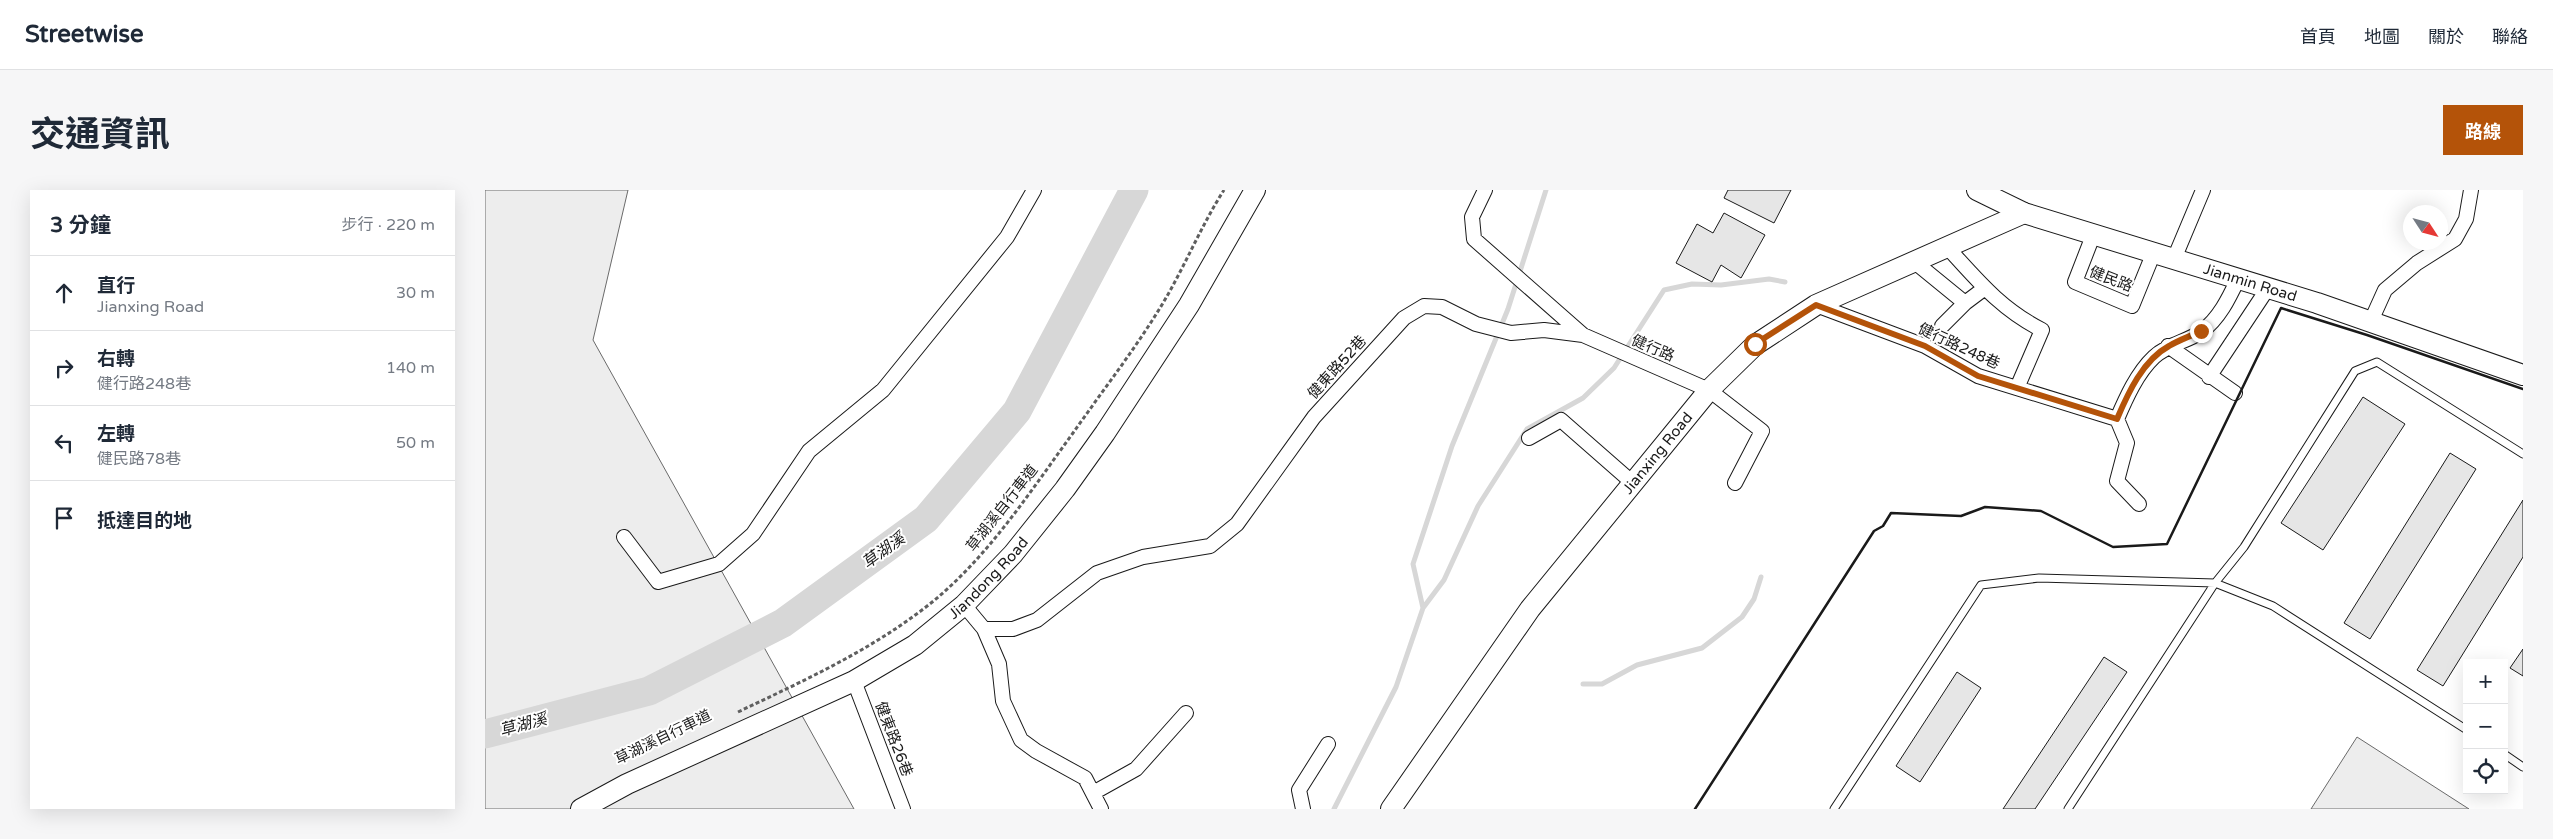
<!DOCTYPE html>
<html lang="zh-TW">
<head>
<meta charset="utf-8">
<style>
	body { margin:0; font-family:"Varela Round","Noto Sans TC",sans-serif; background:#f6f6f7; color:#1f2937 }
	.controls { position:absolute; right:15px; bottom:15px; display:grid; overflow:hidden; border-radius:0px; box-shadow:0 5px 20px #0002 }
	.controls button { width:45px; height:45px; display:grid; place-items:center; padding:0; border:0; border-bottom:1px solid #e0e1e3; background:#fff; color:#1f2937; font:25px sans-serif }
	.compass { position:absolute; left:1918px; top:15px; width:45px; height:45px; border-radius:50%; background:#fff; box-shadow:0 5px 20px #0002; rotate:126deg }
	.stop { position:absolute; width:15px; height:15px; margin:-11px; border:4px solid #b45309; border-radius:50%; background:#fff }
	.stop.end { background:#b45309; border-color:#fff; box-shadow:0 1px 5px #0008 }
	.list { margin:0; padding:0; list-style:none }
	h2 { display:flex; justify-content:space-between; align-items:center; height:65px; margin:0; padding:0 20px; font-size:21px }
	h2 small { font-size:16px; font-weight:400; color:#747a83 }
	.list li { display:grid; grid-template-columns:32px 1fr auto; gap:15px; align-items:center; box-sizing:border-box; height:75px; padding:0 20px; border-top:1px solid #e0e1e3 }
	.list b { display:block; font-size:19px; white-space:nowrap }
	.list p { margin:0; font-size:16px; white-space:nowrap; color:#747a83 }
	.list em { font-size:16px; font-style:normal; color:#747a83 }
	.icon { flex:none; width:28px; height:28px; fill:none; stroke:currentColor; stroke-width:2; stroke-linecap:round; stroke-linejoin:round }
	.map { position:relative; flex:none; width:2038px; height:619px; overflow:hidden; border-radius:0px }
	header { display:flex; align-items:center; gap:30px; box-sizing:border-box; height:70px; padding:0 25px; background:#fff; border-bottom:1px solid #e0e1e3 }
	header strong { font-size:24px }
	nav { display:flex; gap:28px; margin-inline-start:auto; font-size:18px }
	.intro { display:flex; align-items:center; justify-content:space-between; box-sizing:border-box; height:120px; padding:0 30px }
	h1 { margin:0; font-size:35px }
	.button { padding:12px 22px; border-radius:0px; background:#b45309; color:#fff; font-size:18px; font-weight:700 }
	main { display:flex; gap:30px; padding:0 30px }
	aside { flex:1; background:#fff; border-radius:0px; box-shadow:0 5px 20px #0002 }
	.map>svg:first-child { display:block }
	.built { fill:#ededed; stroke:#6a6a6a }
	.lines { fill:none; stroke-linecap:round; stroke-linejoin:round }
	.stream { stroke:#d7d7d7; stroke-width:5 }
	.river { stroke:#d7d7d7; stroke-width:29 }
	.building { fill:#e6e6e6; stroke:#1a1a1a }
	.lane-casing { stroke:#1a1a1a; stroke-width:9 }
	.street-casing { stroke:#1a1a1a; stroke-width:16 }
	.secondary-casing { stroke:#1a1a1a; stroke-width:22 }
	.path { stroke:#5f5f5f; stroke-width:3; stroke-dasharray:4 2.5; stroke-linecap:butt }
	.lane { stroke:#fff; stroke-width:7 }
	.street { stroke:#fff; stroke-width:14 }
	.secondary { stroke:#fff; stroke-width:20 }
	.wall { stroke:#1a1a1a; stroke-width:2.5 }
	.route { stroke:#b45309; stroke-width:6 }
	.labels { text-anchor:middle; stroke-width:4; stroke-linejoin:round; paint-order:stroke }
	.street-label { font-size:15px; fill:#1a1a1a; stroke:#fff }
	.water-label { font-size:16px; font-style:italic; fill:#1a1a1a; stroke:#fff }
</style>
</head>
<body>
<header>
<strong>Streetwise</strong>
<nav><a>首頁</a><a>地圖</a><a>關於</a><a>聯絡</a></nav>
</header>
<div class="intro"><h1>交通資訊</h1><a class="button">路線</a></div>
<main>
<aside>
<h2>3 分鐘<small>步行 · 220 m</small></h2>
<ul class="list">
<li><svg class="icon" aria-label="ahead" viewBox="0 0 24 24"><path d="M12 20V5M6 11l6-6 6 6"/></svg><div><b>直行</b><p>Jianxing Road</p></div><em>30 m</em></li>
<li><svg class="icon" aria-label="right" viewBox="0 0 24 24"><path d="M7 20v-9h11M14 6l5 5-5 5"/></svg><div><b>右轉</b><p>健行路248巷</p></div><em>140 m</em></li>
<li><svg class="icon" aria-label="left" viewBox="0 0 24 24"><path d="M17 20v-9H6M10 6l-5 5 5 5"/></svg><div><b>左轉</b><p>健民路78巷</p></div><em>50 m</em></li>
<li><svg class="icon" aria-label="arrive" viewBox="0 0 24 24"><path d="M6 21V4h12l-3 4 3 4H6"/></svg><div><b>抵達目的地</b></div></li>
</ul>
</aside>
<div class="map">
<svg width="2038" height="619" viewBox="0 0 2038 619">
	<rect width="100%" height="100%" fill="#fff"/>
	<path class="built" d="M0,0H143L108,150L369,619H0Z
		M1872,547L1984,619H1826Z"/>
	<g class="lines">
		<path class="stream" d="M938,418L959,390L993,316L1042,239L1098,208L1129,178L1179,100L1207,94L1236,95L1284,89L1300,92
			M1098,494H1117L1152,475L1217,458L1257,427L1269,409L1276,387
			M849,619L911,497L938,418L928,374L967,256L1023,119L1061,0"/>
		<path class="river" d="M0,544L164,501L298,433L441,329L532,221L649,0"/>
	</g>
	<path class="building" d="M1243,0H1306L1289,33L1239,8Z
		M1239,23L1280,45L1256,88L1236,75L1227,92L1191,73L1212,34L1228,43Z
		M1878,207L1920,234L1838,360L1796,333Z
		M1965,263L1991,279L1885,449L1859,433Z
		M2038,310V367L1958,496L1932,480Z
		M2038,459V486L2025,478Z
		M1619,467L1642,482L1550,619H1518Z
		M1472,482L1496,498L1435,592L1411,576Z"/>
	<g class="lines">
		<defs>
			<path id="lane" d="M2019,564L2038,577
				M1349,619L1496,395L1554,388L1730,393L1788,416L1982,540
				M1583,619L1730,393L1759,357L1870,181L1892,172L2038,264"/>
			<path id="street" d="M1000,0L987,27L989,49L1098,145
				M1609,43L1590,92L1647,116L1669,62
				M1463,58C1494,92 1516,119 1557,140L1532,198
				M1689,69L1718,0
				M1431,73L1480,113
				M1331,115L1440,156L1493,186L1632,229
				M1886,131L1900,100L1932,73L1970,49L1981,29L1986,0
				M1457,136L1480,113L1500,98
				M1683,156L1750,203
				M1724,187L1783,98
				M1044,248L1076,230L1149,294
				M1654,314L1632,291L1642,253L1632,229C1641,208 1652,183 1669,167C1683,154 1701,152 1716,142C1734,129 1744,108 1753,89
				M139,347L173,392L234,374L268,344L324,261L398,200L522,47L549,0
				M479,415L499,439L514,474L518,511L536,550L551,561L600,588L616,619
				M499,439H528L552,430L612,383L658,367L725,356L752,334L829,227L919,128L939,116L957,117L991,134L1026,143L1059,140L1098,145L1224,200L1277,241L1250,293
				M369,491L418,619
				M608,603L651,579L701,523
				M818,619L814,600L843,554"/>
			<g id="secondary">
				<path id="s1" d="M1492,0L1539,23L1832,113L2038,185"/>
				<path id="s2" d="M96,619L142,594L369,491L430,455L479,415L528,364L580,299L620,243L704,115L770,0"/>
				<path id="s3" d="M906,619L1045,419L1224,200L1270,155L1331,115L1539,23"/>
			</g>
		</defs>
		<use href="#lane" class="lane-casing"/>
		<use href="#street" class="street-casing"/>
		<use href="#secondary" class="secondary-casing"/>
		<path class="path" d="M253,522C320,490 387,460 446,413C503,367 545,302 588,243C618,200 651,158 678,113C700,76 716,36 739,0"/>
		<use href="#lane" class="lane"/>
		<use href="#street" class="street"/>
		<use href="#secondary" class="secondary"/>
		<path class="wall" d="M1210,619L1389,341L1398,336L1406,323L1476,326L1500,317L1556,321L1628,357L1682,354L1796,118L1882,145L2038,199"/>
	</g>
	<g class="lines">
		<path class="route" d="M1270,154L1331,115L1440,156L1493,186L1632,229C1643,203 1658,170 1684,156C1694,150 1706,146 1716,141"/>
	</g>
	<g class="labels">
		<g class="street-label">
			<text transform="translate(1626 89) rotate(21)" y="5">健民路</text>
			<text dy="5" stroke="none"><textPath href="#s1" startOffset="289">Jianmin Road</textPath></text>
			<text transform="translate(1474 156) rotate(25)" y="5">健行路248巷</text>
			<text transform="translate(1168 158) rotate(23)" y="5">健行路</text>
			<text transform="translate(852 177) rotate(-48)" y="5">健東路52巷</text>
			<text dy="5" stroke="none"><textPath href="#s3" startOffset="445">Jianxing Road</textPath></text>
			<text transform="translate(517 318) rotate(-52)" y="5">草湖溪自行車道</text>
			<text dy="5" stroke="none"><textPath href="#s2" startOffset="472">Jiandong Road</textPath></text>
			<text transform="translate(178 547) rotate(-26)" y="5">草湖溪自行車道</text>
			<text transform="translate(409 549) rotate(69)" y="5">健東路26巷</text>
		</g>
		<g class="water-label">
			<text transform="translate(398 360) rotate(-36)" y="6">草湖溪</text>
			<text transform="translate(38 534) rotate(-15)" y="6">草湖溪</text>
		</g>
	</g>
</svg>
<div class="controls">
<button>+</button>
<button>−</button>
<button><svg class="icon" aria-label="locate" viewBox="0 0 24 24"><circle cx="12" cy="12" r="6"/><path d="M12 2v4M12 18v4M2 12h4M18 12h4"/></svg></button>
</div>
<svg class="compass" viewBox="-18 -18 36 36"><path d="M0-13l5 13h-10z" fill="#e53935"/><path d="M0 13l5-13h-10z" fill="#747a83"/></svg>
<div class="stop" style="left:1270px;top:154px"></div>
<div class="stop end" style="left:1716px;top:141px"></div>
</div>
</main>
</body>
</html>
